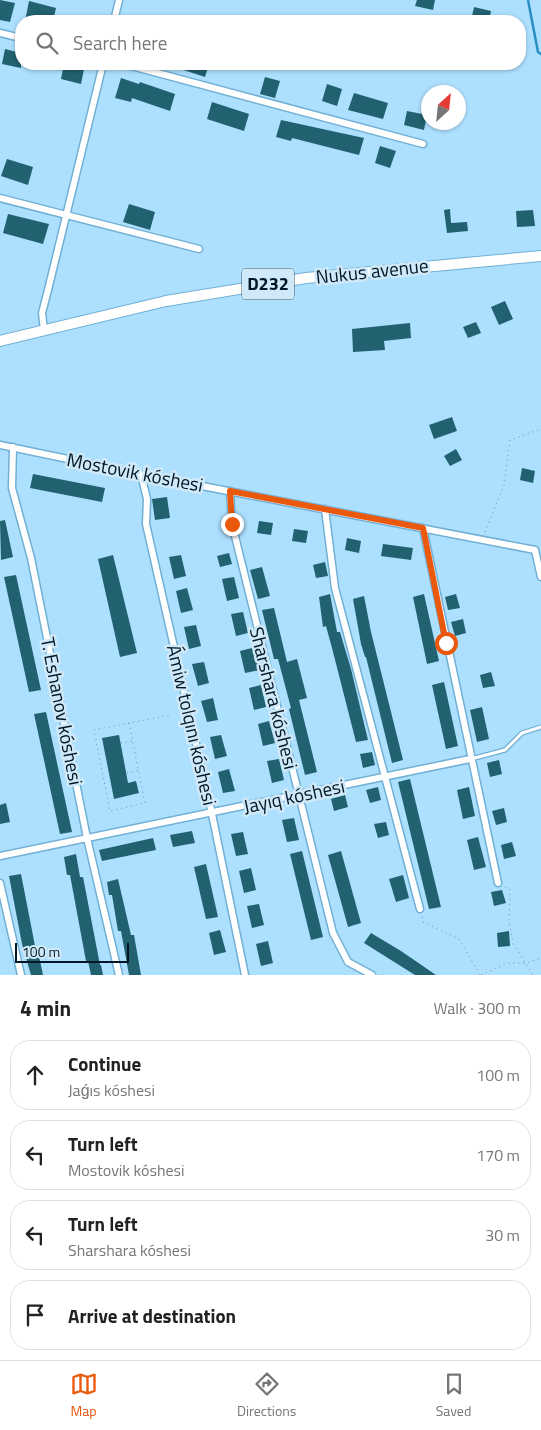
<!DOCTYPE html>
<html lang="en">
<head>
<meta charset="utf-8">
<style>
	body { margin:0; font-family:"Titillium Web",sans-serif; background:#f2f2f2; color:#222 }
	.compass { position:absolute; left:421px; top:85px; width:45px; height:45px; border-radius:50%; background:#fff; box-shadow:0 1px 4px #0004; rotate:27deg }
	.scale { position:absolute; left:15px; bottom:12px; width:114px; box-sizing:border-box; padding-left:5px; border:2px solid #001725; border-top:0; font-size:14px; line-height:18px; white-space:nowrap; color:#001725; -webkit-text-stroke:4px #d0e9f8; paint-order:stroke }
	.stop { position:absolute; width:15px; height:15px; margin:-11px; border:4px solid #ea580c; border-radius:50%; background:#fff }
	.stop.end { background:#ea580c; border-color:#fff; box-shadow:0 1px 5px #0008 }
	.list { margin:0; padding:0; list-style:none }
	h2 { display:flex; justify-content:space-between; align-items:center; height:65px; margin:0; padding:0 20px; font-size:21px }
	h2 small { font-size:16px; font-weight:400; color:#767676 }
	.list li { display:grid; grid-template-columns:32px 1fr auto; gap:15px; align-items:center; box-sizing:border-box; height:70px; margin:0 10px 10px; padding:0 10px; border:1px solid #e0e0e0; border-radius:20px }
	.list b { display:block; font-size:19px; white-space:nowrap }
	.list p { margin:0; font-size:16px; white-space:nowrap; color:#767676 }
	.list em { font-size:16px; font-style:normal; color:#767676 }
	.icon { flex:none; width:28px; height:28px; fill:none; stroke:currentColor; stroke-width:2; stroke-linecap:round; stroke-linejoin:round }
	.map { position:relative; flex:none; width:541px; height:975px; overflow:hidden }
	.search { position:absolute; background:#fff; box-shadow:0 1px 4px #0004; left:15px; right:15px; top:15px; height:55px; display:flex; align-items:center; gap:12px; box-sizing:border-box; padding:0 18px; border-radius:20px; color:#767676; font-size:19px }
	.sheet { height:385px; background:#fff }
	nav { display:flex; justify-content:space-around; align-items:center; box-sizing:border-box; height:70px; border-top:1px solid #e0e0e0; background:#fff; font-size:14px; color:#767676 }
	nav a { display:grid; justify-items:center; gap:2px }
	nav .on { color:#ea580c }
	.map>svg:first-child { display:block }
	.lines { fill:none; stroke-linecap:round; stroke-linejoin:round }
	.stream { stroke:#298ec2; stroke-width:2.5 }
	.building { fill:#216170 }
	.service-casing { stroke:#71b0d5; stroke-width:5.5 }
	.minor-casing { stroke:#71b0d5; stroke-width:9 }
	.primary-casing { stroke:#71b0d5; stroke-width:12 }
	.path { stroke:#6b92ab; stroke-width:1; stroke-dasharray:1 4; stroke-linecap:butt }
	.service { stroke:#fff; stroke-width:3 }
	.minor { stroke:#fff; stroke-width:6 }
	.primary { stroke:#fff; stroke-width:10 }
	.route { stroke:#ea580c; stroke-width:6 }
	.labels { text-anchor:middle; stroke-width:5; stroke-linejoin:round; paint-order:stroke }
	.shield { fill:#d0e9f8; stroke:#3e5664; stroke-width:1 }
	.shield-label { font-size:18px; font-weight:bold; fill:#001725 }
	.street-label { font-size:19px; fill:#001725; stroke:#d0e9f8 }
</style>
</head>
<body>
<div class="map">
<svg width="541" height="975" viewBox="0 0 541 975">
	<rect width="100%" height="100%" fill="#addffe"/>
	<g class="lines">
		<path class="stream" d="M528,0L538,52L541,54"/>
	</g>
	<path class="building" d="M0,0L15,3L10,22L0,20Z
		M417,0H435L433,10L415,6Z
		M29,1L56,8L53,21H25Z
		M474,7L491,11L489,21H471Z
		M5,49L21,53V68L2,64Z
		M64,64L84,69L81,84L61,79Z
		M165,64H209L205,77Z
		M265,77L280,81L275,98L260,94Z
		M121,78L139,84L140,82L175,94L170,111L132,98L131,102L115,98Z
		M327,84L342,89L337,106L322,101Z
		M354,93L388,103L383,119L348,110Z
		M212,102L249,114L244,131L207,119Z
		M407,111L427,115L424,130L404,125Z
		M281,120L364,138L359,155L292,138L291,141L276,137Z
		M380,146L396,151L390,168L375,163Z
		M7,159L33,167L28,185L1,176Z
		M129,204L155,212L150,230L123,222Z
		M450,209L451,223L467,222L468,231L447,233L444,210Z
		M533,210L535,226L517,227L516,211Z
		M8,214L49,224L43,244L3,233Z
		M505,301L513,319L499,325L491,307Z
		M476,322L481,333L468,338L463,327Z
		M410,323L411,338L384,341L385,350L353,352L352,329Z
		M452,417L457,431L434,439L429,425Z
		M456,449L462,460L450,466L444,456Z
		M522,468L535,471L533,483L520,480Z
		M33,474L105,488L102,502L30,488Z
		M167,497L170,518L155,520L152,499Z
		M5,520L13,557L1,560L0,521Z
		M259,521L273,523L271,535L257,533Z
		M294,529L308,531L306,543L292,541Z
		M347,538L361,541L359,553L345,550Z
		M383,544L413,548L411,560L381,556Z
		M229,553L232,564L220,567L217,556Z
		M113,555L137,653L120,657L98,559Z
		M181,555L186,576L174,579L169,557Z
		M325,562L328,576L316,578L313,565Z
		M262,567L270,596L258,599L250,570Z
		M16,575L41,690L29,692L4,577Z
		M234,577L239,598L227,601L222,579Z
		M187,588L193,610L181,613L176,591Z
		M330,594L337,632H340L351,669L368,740L356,742L332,648L326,626L323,627L319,597Z
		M424,594L439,661L427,664L413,597Z
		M456,594L460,608L448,610L445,597Z
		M364,596L371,632L403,760L392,763L366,657H365L361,644L353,599Z
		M274,608L287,662L297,659L307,698L299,700L317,772L305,775L289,709L291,708L278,659H274L262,610Z
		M243,612L248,633L236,636L231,614Z
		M463,619L466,633L455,636L451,622Z
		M196,625L201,646L189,649L184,627Z
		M252,648L260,670L245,673L240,651Z
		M204,662L209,683L198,686L192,664Z
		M491,672L495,686L483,688L480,675Z
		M444,682L458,746L446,749L432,685Z
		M261,685L266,707L254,710L249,688Z
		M213,698L218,720L207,722L201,701Z
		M482,707L489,739L477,742L470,710Z
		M46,712L72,832L60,834L34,714Z
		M269,721L275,743L263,746L258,724Z
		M119,735L128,783L136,781L139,793L114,799L102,738Z
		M221,735L227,756L215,759L210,737Z
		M372,752L375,765L363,768L360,754Z
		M279,759L284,780L272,783L267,761Z
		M499,760L502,774L490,777L487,763Z
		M229,769L235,791L223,793L218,772Z
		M410,779L441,907L429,909L398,782Z
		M378,787L381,800L370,803L366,790Z
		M469,787L475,816L463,819L457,790Z
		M345,795L348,807L334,811L331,799Z
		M6,803L10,822L0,824V805Z
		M504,808L507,822L496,825L492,811Z
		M294,818L299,840L287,842L282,820Z
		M386,822L389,835L378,838L374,824Z
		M192,831L195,843L173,847L170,835Z
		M243,832L248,854L236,856L231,834Z
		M478,837L486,867L474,870L467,840Z
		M153,838L156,850L102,861L99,850Z
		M512,842L516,856L504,859L501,845Z
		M302,851L323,937L311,940L290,854Z
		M341,851L361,923L348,927L328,855Z
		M76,854L80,877H83L100,965H101L103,975H91L88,961H86L70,875H67L64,857Z
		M206,864L218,917L206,919L194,867Z
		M251,868L256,890L244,893L239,871Z
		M21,874L36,951H38L43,975H31L22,944L9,876Z
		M403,875L409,898L396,902L389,879Z
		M118,879L131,935H134L141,975H129L121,931H118L112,895H109L107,882Z
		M502,890L506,903L494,906L491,892Z
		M259,904L264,925L252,928L247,906Z
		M220,930L226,952L214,955L209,933Z
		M509,931L510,946L498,947L497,933Z
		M371,933L401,951L436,975H415L364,943Z
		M268,941L273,963L261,966L256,944Z"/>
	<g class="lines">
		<defs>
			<path id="service" d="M471,759L505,750L522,733L541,727"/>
			<path id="minor" d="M114,21L119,0
				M0,33L21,38
				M124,64L423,144
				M0,198L199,249
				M44,330L42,313L48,290L103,64
				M0,445L145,475L535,550L541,577
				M13,447L12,488L31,558L87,838L119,975
				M141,474L147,499L146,524L212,814L245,975
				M230,491L232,524L333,933L348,962L372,975
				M325,509L335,588L420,909
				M423,528L498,883
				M0,856L470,759
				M0,883L21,975"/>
			<path id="primary" d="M0,341L166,301L306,278L541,256"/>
		</defs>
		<use href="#service" class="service-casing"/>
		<use href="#minor" class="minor-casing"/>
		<use href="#primary" class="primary-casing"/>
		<path class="path" d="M485,532L504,485L510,440L541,429
			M129,723L145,803L110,811L94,730L170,715
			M121,743L132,741
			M127,773L139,770
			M505,887L510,890L509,923L513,943L533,975
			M422,917L423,922L459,939L480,975
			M481,975L507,963H527L541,958"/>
		<use href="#service" class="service"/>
		<use href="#minor" class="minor"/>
		<use href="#primary" class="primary"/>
	</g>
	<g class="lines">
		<path class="route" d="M232,524L230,491L423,528L446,643"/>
	</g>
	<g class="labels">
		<rect class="shield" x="242" y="268.5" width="52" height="31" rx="4"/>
		<g class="shield-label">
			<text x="268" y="290">D232</text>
		</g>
		<g class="street-label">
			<text transform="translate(372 271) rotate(-6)" y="7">Nukus avenue</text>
			<text transform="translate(135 472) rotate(11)" y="7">Mostovik kóshesi</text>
			<text transform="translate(274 698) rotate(76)" y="7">Sharshara kóshesi</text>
			<text transform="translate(62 711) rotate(79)" y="7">T. Eshanov kóshesi</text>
			<text transform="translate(192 725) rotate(77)" y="7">Ámiw tolqını kóshesi</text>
			<text transform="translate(294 796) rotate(-12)" y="7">Jayıq kóshesi</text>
		</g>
	</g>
</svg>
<svg class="compass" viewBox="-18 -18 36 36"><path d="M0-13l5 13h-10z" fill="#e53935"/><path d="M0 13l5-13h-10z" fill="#767676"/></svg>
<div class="scale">100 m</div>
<div class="stop" style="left:446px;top:643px"></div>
<div class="stop end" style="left:232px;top:524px"></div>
<div class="search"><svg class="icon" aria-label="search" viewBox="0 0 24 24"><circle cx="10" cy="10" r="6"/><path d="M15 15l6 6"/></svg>Search here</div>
</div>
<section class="sheet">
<h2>4 min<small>Walk · 300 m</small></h2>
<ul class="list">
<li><svg class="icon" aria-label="ahead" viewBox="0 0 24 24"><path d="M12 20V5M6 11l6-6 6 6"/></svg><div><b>Continue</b><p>Jaǵıs kóshesi</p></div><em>100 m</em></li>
<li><svg class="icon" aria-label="left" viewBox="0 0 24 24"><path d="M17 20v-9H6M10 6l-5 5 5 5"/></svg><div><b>Turn left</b><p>Mostovik kóshesi</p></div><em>170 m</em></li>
<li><svg class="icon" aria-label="left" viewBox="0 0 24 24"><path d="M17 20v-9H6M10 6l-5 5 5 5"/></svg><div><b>Turn left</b><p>Sharshara kóshesi</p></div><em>30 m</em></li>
<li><svg class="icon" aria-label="arrive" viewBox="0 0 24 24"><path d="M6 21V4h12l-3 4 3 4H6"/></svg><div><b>Arrive at destination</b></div></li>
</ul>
</section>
<nav>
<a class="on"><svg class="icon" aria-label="map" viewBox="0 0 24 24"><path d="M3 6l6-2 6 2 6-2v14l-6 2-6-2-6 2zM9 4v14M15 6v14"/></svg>Map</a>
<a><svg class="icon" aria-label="directions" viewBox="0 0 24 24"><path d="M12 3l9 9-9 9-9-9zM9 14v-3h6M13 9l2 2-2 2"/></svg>Directions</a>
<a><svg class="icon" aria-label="saved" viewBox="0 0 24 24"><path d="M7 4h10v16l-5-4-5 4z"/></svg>Saved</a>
</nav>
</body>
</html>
